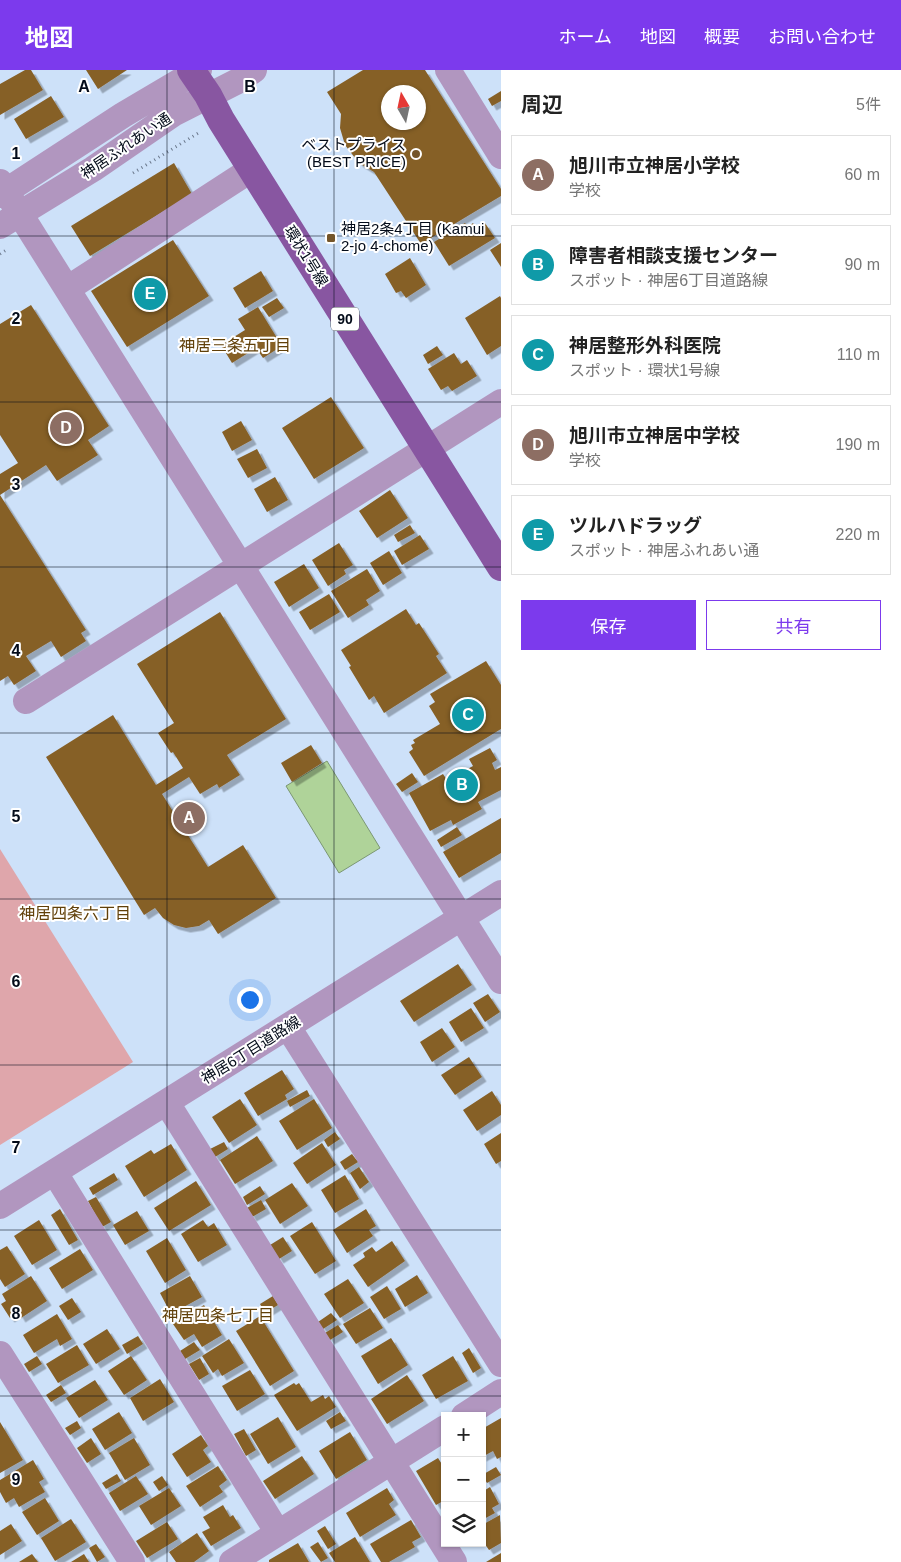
<!DOCTYPE html>
<html lang="ja">
<head>
<meta charset="utf-8">
<style>
	body { margin:0; font-family:Arial,"Noto Sans JP",sans-serif; background:#f6f6f6; color:#222 }
	.controls { position:absolute; right:15px; bottom:15px; display:grid; overflow:hidden; border-radius:0px; box-shadow:0 1px 4px #0004 }
	.controls button { width:45px; height:45px; display:grid; place-items:center; padding:0; border:0; border-bottom:1px solid #e0e0e0; background:#fff; color:#222; font:25px sans-serif }
	.compass { position:absolute; left:381px; top:15px; width:45px; height:45px; border-radius:50%; background:#fff; box-shadow:0 1px 4px #0004; rotate:351deg }
	.you { position:absolute; left:249px; top:929px; width:18px; height:18px; margin:-12px; border:4px solid #fff; border-radius:50%; background:#1a73e8; box-shadow:0 0 0 8px #1a73e833 }
	.badge { display:grid; place-items:center; width:32px; height:32px; border-radius:50%; background:#7c3aed; color:#fff; font-size:16px; font-weight:700 }
	.pin { position:absolute; translate:-50% -50%; border:2px solid #fff; box-shadow:0 1px 5px #0006 }
	.list { margin:0; padding:0; list-style:none }
	h2 { display:flex; justify-content:space-between; align-items:center; height:65px; margin:0; padding:0 20px; font-size:21px }
	h2 small { font-size:16px; font-weight:400; color:#767676 }
	.list li { display:grid; grid-template-columns:32px 1fr auto; gap:15px; align-items:center; box-sizing:border-box; height:80px; margin:0 10px 10px; padding:0 10px; border:1px solid #e0e0e0; border-radius:0px }
	.list b { display:block; font-size:19px; white-space:nowrap }
	.list p { margin:0; font-size:16px; white-space:nowrap; color:#767676 }
	.list em { font-size:16px; font-style:normal; color:#767676 }
	.actions { display:flex; gap:10px; padding:15px 20px }
	.actions a { flex:1; padding:11px 0; border:1px solid #7c3aed; border-radius:0px; text-align:center; font-size:18px; color:#7c3aed }
	.actions .main { background:#7c3aed; color:#fff }
	.icon { flex:none; width:28px; height:28px; fill:none; stroke:currentColor; stroke-width:2; stroke-linecap:round; stroke-linejoin:round }
	.map { position:relative; flex:none; width:501px; height:1492px; overflow:hidden }
	header { display:flex; align-items:center; gap:30px; box-sizing:border-box; height:70px; padding:0 25px; background:#7c3aed; color:#fff }
	header strong { font-size:24px }
	nav { display:flex; gap:28px; margin-inline-start:auto; font-size:18px }
	main { display:flex }
	aside { flex:1; background:#fff }
	.map>svg:first-child { display:block }
	.green { fill:#dfa6ab }
	.water { fill:#afd399; stroke:#7b9773 }
	.building { fill:#866028; fill-rule:evenodd; filter:url(#shadow) }
	.lines { fill:none; stroke-linecap:round; stroke-linejoin:round }
	.path { stroke:#6a788c; stroke-width:3; stroke-dasharray:1 4; stroke-linecap:butt }
	.minor { stroke:#b196bf; stroke-width:26 }
	.major { stroke:#8856a1; stroke-width:28 }
	.grid { fill:none; stroke:#030b19; stroke-width:1; stroke-opacity:0.55 }
	.poi-dot { fill:#74552a; stroke:#fff; stroke-width:2 }
	.labels { text-anchor:middle; stroke-width:4; stroke-linejoin:round; paint-order:stroke }
	.shield { fill:#fff; stroke:#4f545e; stroke-width:1 }
	.shield-label { font-size:14px; font-weight:bold; fill:#030b19 }
	.poi-label { font-size:15px; fill:#030b19; stroke:#fff; text-anchor:end }
	.street-label { font-size:15px; fill:#030b19; stroke:#fff }
	.neighbourhood-label { font-size:16px; fill:#614009; stroke:#fff }
	.grid-label { font-size:16px; text-anchor:middle; font-weight:bold; fill:#030b19; stroke:#fff; stroke-width:4; stroke-linejoin:round; paint-order:stroke }
</style>
</head>
<body>
<header>
<strong>地図</strong>
<nav><a>ホーム</a><a>地図</a><a>概要</a><a>お問い合わせ</a></nav>
</header>
<main>
<div class="map">
<svg width="501" height="1492" viewBox="0 0 501 1492">
	<defs>
		<filter id="shadow"><feDropShadow dx="4.5" dy="4.5" stdDeviation="0" flood-color="#0004"/></filter>
	</defs>
	<rect width="100%" height="100%" fill="#cde1f9"/>
	<path class="green" d="M0,779L133,992L0,1075Z"/>
	<path class="water" d="M327,691L380,778L339,803L286,716Z"/>
	<path class="building" d="M25,0H31L43,20L0,45V14Z
		M86,0H127L98,19Z
		M363,0H425L501,119V126L421,174L374,102L359,93L345,75L340,58L341,44L327,22ZM388,22H418V52H388Z
		M501,21V31L492,36L488,29Z
		M51,26L64,47L26,69L14,49Z
		M174,93L192,124L90,186L71,156Z
		M465,153L468,157L473,153L476,158L485,153L495,168L449,196L434,172Z
		M173,170L209,226L127,277L91,221Z
		M501,173V197L490,180Z
		M410,188L426,215L406,228L401,221L396,223L385,204Z
		M261,201L273,221L245,238L233,218Z
		M500,226L501,228V276L487,285L465,248Z
		M277,228L284,238L269,247L262,237Z
		M31,235L109,356L88,370L98,385L57,411L46,395L0,425L86,560L81,563L86,571L61,587L51,571L26,586L36,601L14,615L8,606L0,611V404L18,393L0,365V254Z
		M258,237L282,276L263,288L256,278L232,293L221,275L245,260L238,249Z
		M437,276L443,285L428,294L423,285Z
		M454,283L461,294L467,290L477,306L452,321L448,316L441,320L428,299Z
		M331,327L364,378L314,409L282,358Z
		M241,351L252,370L232,381L222,362Z
		M257,379L267,398L248,408L237,389Z
		M275,407L288,430L267,442L254,419Z
		M390,420L408,448L377,468L359,441Z
		M410,455L415,463L398,472L394,465Z
		M420,465L429,479L402,495L394,481Z
		M339,473L353,495L344,500L346,504L328,516L312,490Z
		M389,481L402,503L383,515L370,493Z
		M304,494L319,518L289,537L274,512Z
		M367,499L380,521L366,530L369,535L348,548L331,521Z
		M329,524L340,542L310,560L299,542Z
		M406,539L416,555L419,553L439,584L436,586L447,603L384,643L374,626L369,630L349,597L351,596L341,580Z
		M220,542L286,649L227,685L240,705L219,718L217,714L200,724L189,707L162,724L208,797L243,775L276,828L218,864L209,850L199,856L186,858L174,855L163,848L155,838L144,845L46,687L113,645L156,715L183,698L173,682L171,683L158,663L174,653L137,594Z
		M486,591L501,615V659L424,706L409,682L413,679L411,675L415,673L413,670L440,654L429,636L435,632L430,624Z
		M311,675L322,693L292,712L281,693Z
		M490,678L497,690L492,693L495,700L501,697V720L478,732L482,739L453,755L451,750L430,761L409,723L443,704L447,710L473,696L469,689Z
		M412,703L418,712L402,722L396,714Z
		M501,748V783L459,808L443,782Z
		M457,757L462,765L441,777L437,770Z
		M458,894L472,915L414,952L400,931Z
		M488,924L500,942L485,952L473,933Z
		M471,938L484,958L461,972L449,952Z
		M442,958L455,977L432,992L420,972Z
		M469,987L482,1007L455,1025L441,1005Z
		M282,1000L294,1019L285,1025L287,1029L258,1046L244,1023Z
		M307,1020L310,1026L290,1037L287,1031Z
		M492,1021L501,1035V1045L477,1061L463,1040Z
		M240,1029L257,1055L229,1073L212,1047Z
		M314,1029L332,1058L297,1080L279,1051Z
		M335,1062L340,1069L328,1077L324,1070Z
		M501,1063V1091L496,1094L484,1074Z
		M257,1066L273,1091L235,1114L220,1090Z
		M224,1072L228,1079L215,1087L210,1079Z
		M322,1073L336,1095L307,1114L293,1093Z
		M171,1074L187,1100L144,1127L125,1096L151,1080L154,1084Z
		M352,1084L358,1092L345,1100L340,1092Z
		M359,1097L369,1112L360,1119L350,1103Z
		M114,1103L118,1110L93,1125L89,1118Z
		M345,1105L359,1129L335,1143L321,1120Z
		M196,1111L211,1135L169,1161L154,1138Z
		M292,1113L308,1136L280,1154L265,1130Z
		M260,1116L265,1124L247,1135L243,1127Z
		M96,1127L111,1152L102,1157L88,1131Z
		M261,1130L266,1139L252,1147L247,1138Z
		M60,1139L78,1170L69,1175L51,1145Z
		M366,1139L376,1156L369,1160L373,1166L347,1183L333,1160Z
		M137,1141L149,1161L125,1175L113,1155Z
		M39,1150L57,1180L32,1195L14,1166Z
		M203,1150L208,1157L214,1153L227,1175L198,1192L181,1164Z
		M312,1152L336,1191L315,1204L290,1166Z
		M283,1167L292,1181L279,1189L270,1175Z
		M167,1168L186,1200L165,1213L146,1181Z
		M392,1171L405,1191L368,1217L353,1195L365,1187L363,1183L372,1177L376,1182Z
		M7,1176L25,1204L5,1217L0,1209V1180Z
		M80,1179L93,1200L62,1219L49,1198Z
		M417,1205L428,1223L405,1237L395,1219Z
		M31,1206L47,1231L21,1248L18,1243L10,1248L1,1234L6,1231L2,1224Z
		M190,1206L202,1227L171,1244L160,1223Z
		M348,1209L364,1233L340,1248L324,1224Z
		M387,1216L401,1239L384,1249L370,1227Z
		M273,1226L278,1235L265,1243L260,1234Z
		M72,1228L81,1242L68,1250L59,1236Z
		M204,1235L222,1265L202,1277L194,1264L184,1270L173,1254Z
		M370,1238L383,1258L356,1274L343,1254Z
		M331,1243L337,1250L323,1259L318,1252Z
		M57,1244L72,1269L60,1276L57,1269L34,1283L23,1265Z
		M260,1246L294,1301L270,1316L236,1261Z
		M338,1255L343,1262L330,1270L325,1263Z
		M107,1259L120,1279L96,1294L83,1274Z
		M138,1266L143,1274L127,1284L122,1275Z
		M391,1268L408,1295L378,1314L361,1286Z
		M229,1269L244,1293L222,1306L218,1299L213,1303L202,1286Z
		M194,1272L200,1280L185,1289L180,1281Z
		M77,1275L89,1295L58,1313L46,1294Z
		M469,1278L481,1298L473,1303L462,1283Z
		M37,1286L42,1294L29,1302L24,1294Z
		M131,1286L147,1310L124,1325L108,1301Z
		M453,1286L468,1311L436,1329L422,1305Z
		M200,1288L209,1304L199,1310L189,1294Z
		M250,1300L265,1324L237,1341L222,1316Z
		M407,1305L424,1331L387,1354L371,1329Z
		M160,1309L174,1332L143,1351L130,1328Z
		M95,1310L108,1330L79,1348L66,1328Z
		M294,1313L296,1315L299,1313L311,1332L323,1325L325,1329L329,1326L336,1337L297,1361L274,1325Z
		M61,1315L66,1323L51,1332L46,1325Z
		M119,1342L132,1363L105,1380L92,1359Z
		M340,1342L346,1351L331,1359L326,1351Z
		M278,1347L296,1377L268,1394L250,1364Z
		M501,1348V1387L497,1389L493,1381L482,1387V1359Z
		M77,1351L81,1358L70,1365L65,1358Z
		M0,1352L23,1390L0,1403Z
		M244,1359L256,1380L246,1386L234,1364Z
		M350,1362L367,1390L336,1409L319,1381Z
		M201,1365L208,1376L203,1380L211,1392L187,1407L172,1384Z
		M91,1368L101,1384L87,1393L77,1378Z
		M134,1368L150,1395L125,1410L109,1383Z
		M302,1386L314,1404L275,1429L263,1411Z
		M438,1388L445,1399V1430L436,1435L416,1401Z
		M33,1390L44,1409L39,1412L45,1422L19,1437L14,1428L6,1433L0,1422V1410Z
		M218,1396L227,1410L219,1416L223,1422L200,1437L186,1416Z
		M496,1397L501,1405L487,1413L482,1405Z
		M117,1404L121,1411L106,1419L102,1413Z
		M136,1406L148,1424L120,1441L109,1423Z
		M162,1406L168,1415L159,1421L153,1412Z
		M490,1417L499,1434L492,1438L495,1443L482,1450V1422Z
		M169,1418L181,1436L151,1455L139,1436Z
		M387,1418L394,1430L389,1434L396,1445L360,1467L346,1443Z
		M45,1428L59,1451L37,1465L22,1442Z
		M223,1435L230,1447L233,1445L241,1458L211,1476L202,1462L210,1458L203,1447Z
		M500,1445L501,1473L489,1480L482,1470V1455Z
		M71,1449L86,1472L55,1491L41,1468Z
		M411,1450L421,1467L412,1472L415,1477L389,1492H381L370,1474Z
		M167,1452L178,1469L147,1488L136,1471Z
		M11,1454L22,1471L0,1485V1461Z
		M325,1456L336,1474L328,1479L317,1461Z
		M197,1463L209,1481L194,1492H176L169,1482Z
		M355,1467L370,1492H335L329,1483Z
		M318,1472L328,1488L321,1492L310,1477Z
		M298,1473L309,1492H269V1490Z
		M96,1474L105,1487L97,1492L89,1478Z
		M501,1483V1492H486Z
		M32,1484L38,1492H19Z
		M84,1484L89,1492H71Z"/>
	<g class="lines">
		<path class="path" d="M133,103L200,62
			M0,184L8,179"/>
		<path class="minor" d="M448,0L501,86
			M0,112L501,911
			M0,125L123,45L199,0
			M0,156L93,99L173,44L238,11L254,0
			M67,219L252,99
			M26,631L501,332
			M288,957L501,1294
			M167,1033L454,1492
			M55,1103L278,1463
			M0,1136L501,823
			M0,1284L132,1492
			M464,1346L501,1322
			M232,1492L445,1358"/>
		<path class="major" d="M191,0L208,25L221,50L501,497"/>
	</g>
	<path class="grid" d="M167,0V1492M334,0V1492M0,166H501M0,332H501M0,497H501M0,663H501M0,829H501M0,995H501M0,1160H501M0,1326H501"/>
	<g class="poi-dot">
		<circle cx="416" cy="84" r="5"/>
		<rect x="326" y="163" width="10" height="10" rx="2.5"/>
	</g>
	<g class="labels">
		<rect class="shield" x="331" y="237.5" width="28" height="23" rx="4"/>
		<g class="shield-label">
			<text x="345" y="254">90</text>
		</g>
		<g class="poi-label">
			<text x="406" y="80">ベストプライス<tspan x="406" dy="17">(BEST PRICE)</tspan></text>
			<text x="341" y="164" text-anchor="start">神居2条4丁目 (Kamui<tspan x="341" dy="17">2-jo 4-chome)</tspan></text>
		</g>
		<g class="street-label">
			<text transform="translate(126 76) rotate(-34)" y="5">神居ふれあい通</text>
			<text transform="translate(306 186) rotate(58)" y="5">環状1号線</text>
			<text transform="translate(251 980) rotate(-32)" y="5">神居6丁目道路線</text>
		</g>
		<g class="neighbourhood-label">
			<text x="235" y="281">神居三条五丁目</text>
			<text x="75" y="849">神居四条六丁目</text>
			<text x="218" y="1251">神居四条七丁目</text>
		</g>
	</g>
	<g class="grid-label">
		<text x="84" y="22">A</text>
		<text x="250" y="22">B</text>
		<text x="16" y="89">1</text>
		<text x="16" y="254">2</text>
		<text x="16" y="420">3</text>
		<text x="16" y="586">4</text>
		<text x="16" y="752">5</text>
		<text x="16" y="917">6</text>
		<text x="16" y="1083">7</text>
		<text x="16" y="1249">8</text>
		<text x="16" y="1415">9</text>
	</g>
</svg>
<div class="controls">
<button>+</button>
<button>−</button>
<button><svg class="icon" aria-label="layers" viewBox="0 0 24 24"><path d="M12 4l9 5-9 5-9-5zM3 14l9 5 9-5"/></svg></button>
</div>
<svg class="compass" viewBox="-18 -18 36 36"><path d="M0-13l5 13h-10z" fill="#e53935"/><path d="M0 13l5-13h-10z" fill="#767676"/></svg>
<div class="you"></div>
<div class="pin badge" style="left:189px;top:748px;background:#8d6e63">A</div>
<div class="pin badge" style="left:462px;top:715px;background:#0f9aa8">B</div>
<div class="pin badge" style="left:468px;top:645px;background:#0f9aa8">C</div>
<div class="pin badge" style="left:66px;top:358px;background:#8d6e63">D</div>
<div class="pin badge" style="left:150px;top:224px;background:#0f9aa8">E</div>
</div>
<aside>
<h2>周辺<small>5件</small></h2>
<ul class="list">
<li><span class="badge" style="background:#8d6e63">A</span><div><b>旭川市立神居小学校</b><p>学校</p></div><em>60 m</em></li>
<li><span class="badge" style="background:#0f9aa8">B</span><div><b>障害者相談支援センター</b><p>スポット · 神居6丁目道路線</p></div><em>90 m</em></li>
<li><span class="badge" style="background:#0f9aa8">C</span><div><b>神居整形外科医院</b><p>スポット · 環状1号線</p></div><em>110 m</em></li>
<li><span class="badge" style="background:#8d6e63">D</span><div><b>旭川市立神居中学校</b><p>学校</p></div><em>190 m</em></li>
<li><span class="badge" style="background:#0f9aa8">E</span><div><b>ツルハドラッグ</b><p>スポット · 神居ふれあい通</p></div><em>220 m</em></li>
</ul>
<div class="actions"><a class="main">保存</a><a>共有</a></div>
</aside>
</main>
</body>
</html>
